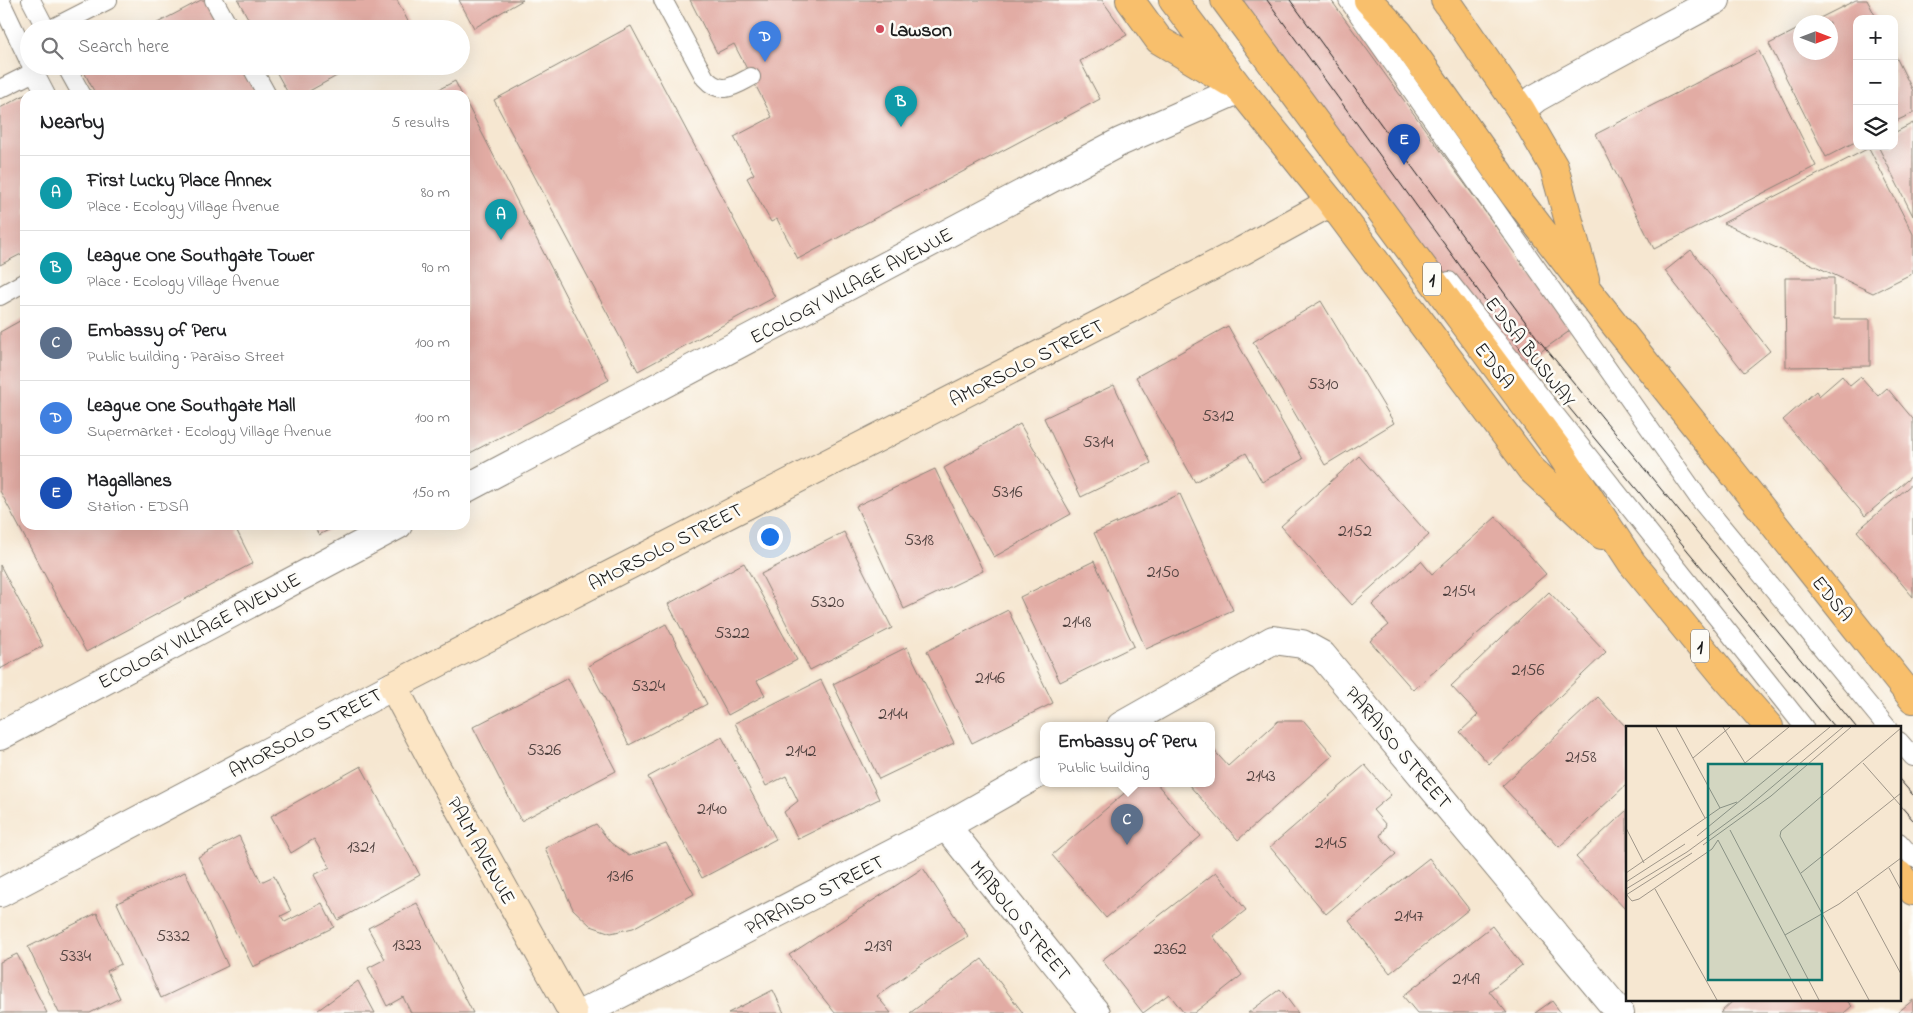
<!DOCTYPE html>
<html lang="en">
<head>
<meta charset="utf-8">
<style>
	body { margin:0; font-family:"Indie Flower",sans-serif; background:#f2f2f2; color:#202124 }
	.controls { position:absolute; right:15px; top:15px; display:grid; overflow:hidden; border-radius:10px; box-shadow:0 5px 20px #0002 }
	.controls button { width:45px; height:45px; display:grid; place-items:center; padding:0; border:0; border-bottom:1px solid #e0e0e0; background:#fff; color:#202124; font:25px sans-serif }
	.compass { position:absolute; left:1793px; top:15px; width:45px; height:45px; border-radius:50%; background:#fff; box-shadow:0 5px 20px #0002; rotate:90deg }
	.you { position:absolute; left:769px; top:536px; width:18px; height:18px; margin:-12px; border:4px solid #fff; border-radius:50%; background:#1a73e8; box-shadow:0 0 0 8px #1a73e833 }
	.badge { display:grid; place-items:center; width:32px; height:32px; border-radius:50%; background:#0f766e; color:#fff; font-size:16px; font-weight:700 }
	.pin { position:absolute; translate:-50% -41px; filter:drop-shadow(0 1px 2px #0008) }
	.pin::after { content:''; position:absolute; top:26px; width:18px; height:15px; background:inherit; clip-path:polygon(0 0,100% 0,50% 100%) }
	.popup { position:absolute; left:1040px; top:722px; width:175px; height:65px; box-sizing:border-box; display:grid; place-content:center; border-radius:10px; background:#fff; filter:drop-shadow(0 1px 4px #0005); font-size:16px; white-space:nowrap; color:#757577 }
	.popup b { font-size:19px; color:#202124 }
	.popup::after { content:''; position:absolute; left:50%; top:100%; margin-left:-10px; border:10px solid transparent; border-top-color:#fff }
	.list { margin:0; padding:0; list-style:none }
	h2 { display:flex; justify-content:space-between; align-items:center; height:65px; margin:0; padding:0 20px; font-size:21px }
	h2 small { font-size:16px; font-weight:400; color:#757577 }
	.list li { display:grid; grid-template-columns:32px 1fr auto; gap:15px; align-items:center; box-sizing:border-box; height:75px; padding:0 20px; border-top:1px solid #e0e0e0 }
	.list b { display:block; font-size:19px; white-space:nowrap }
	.list p { margin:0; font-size:16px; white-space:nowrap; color:#757577 }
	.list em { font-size:16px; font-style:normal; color:#757577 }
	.icon { flex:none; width:28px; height:28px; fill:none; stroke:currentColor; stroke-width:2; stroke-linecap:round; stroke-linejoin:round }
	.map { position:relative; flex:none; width:1913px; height:1013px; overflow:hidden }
	.search { position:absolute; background:#fff; box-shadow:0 5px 20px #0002; left:20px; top:20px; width:450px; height:55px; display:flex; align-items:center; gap:12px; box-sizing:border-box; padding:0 18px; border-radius:28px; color:#757577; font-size:19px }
	.panel { position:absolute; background:#fff; box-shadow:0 5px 20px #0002; left:20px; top:90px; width:450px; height:440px; border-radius:15px }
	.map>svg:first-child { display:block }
	.building { fill:#e2aca4 }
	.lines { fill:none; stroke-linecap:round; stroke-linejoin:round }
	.lane-casing { stroke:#898276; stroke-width:20 }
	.street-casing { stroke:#898276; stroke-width:30 }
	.secondary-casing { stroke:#898276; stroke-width:30 }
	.highway-casing { stroke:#898276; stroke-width:30 }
	.lane { stroke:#fff; stroke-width:18 }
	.street { stroke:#fff; stroke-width:28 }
	.secondary { stroke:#fce5c4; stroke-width:28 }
	.highway { stroke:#f8bf6c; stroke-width:28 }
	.tram { stroke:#1c1c1c; stroke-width:1 }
	.poi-dot { fill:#d1495b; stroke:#fdfcf7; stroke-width:2 }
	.labels { text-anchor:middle; stroke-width:5; stroke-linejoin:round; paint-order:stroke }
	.number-label { font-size:18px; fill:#4e403e }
	.shield { fill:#fdfcf7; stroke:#605f5e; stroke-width:1 }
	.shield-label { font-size:19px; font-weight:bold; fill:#1c1c1c }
	.poi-label { font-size:20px; font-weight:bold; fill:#1c1c1c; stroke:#fdfcf7; text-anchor:start }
	.street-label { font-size:20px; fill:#1c1c1c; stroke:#fdfcf7 }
	.inset-road { fill:none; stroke:#9f9689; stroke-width:1 }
	.view { fill:#0f766e; fill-opacity:0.15; stroke:#0f766e; stroke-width:2.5 }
	.inset-edge { fill:none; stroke:#1c1c1c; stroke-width:2.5 }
</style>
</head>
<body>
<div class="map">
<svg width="1913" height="1013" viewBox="0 0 1913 1013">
	<rect width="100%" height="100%" fill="#fdfcf7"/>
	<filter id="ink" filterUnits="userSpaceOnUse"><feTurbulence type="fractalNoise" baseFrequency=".02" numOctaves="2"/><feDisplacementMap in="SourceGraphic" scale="10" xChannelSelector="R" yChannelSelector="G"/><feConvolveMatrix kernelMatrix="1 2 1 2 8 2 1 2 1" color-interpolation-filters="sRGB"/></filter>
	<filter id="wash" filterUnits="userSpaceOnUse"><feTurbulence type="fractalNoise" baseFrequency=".0096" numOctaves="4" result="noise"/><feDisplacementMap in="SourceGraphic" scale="20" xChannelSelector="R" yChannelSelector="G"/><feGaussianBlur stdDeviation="1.12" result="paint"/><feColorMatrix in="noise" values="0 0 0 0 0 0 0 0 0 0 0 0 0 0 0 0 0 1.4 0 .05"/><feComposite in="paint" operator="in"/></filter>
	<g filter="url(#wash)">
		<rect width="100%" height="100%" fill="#f6e7d1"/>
		<g id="blocks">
			<path class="building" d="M201,0H213L228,29H146Z
				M238,0H397L412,29H254Z
				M459,0H523L474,28Z
				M690,0H1102L1127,35L1080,61L1100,99L798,259L777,219L771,222L747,178L754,174L734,137L772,117L734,44L717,53Z
				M1236,0H1331L1571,330L1508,375Z
				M1856,0H1867L1877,19H1857V141L1826,157L1769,44L1800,28V52H1830V22H1812Z
				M631,26L775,297L638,371L494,100Z
				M1759,51L1816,166L1654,249L1596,134Z
				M1894,53L1913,91V113L1894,122Z
				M81,66H248L263,95H96Z
				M273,66H355L302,95H289Z
				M455,81L462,95H428Z
				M30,92L31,95H25V252L0,265V108Z
				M465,100L609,380L470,453L465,444Z
				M1913,123V216L1878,146H1894V133Z
				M1869,148L1913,234V273L1873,293L1723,223Z
				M1691,250L1770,351L1744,372L1665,271Z
				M1785,278H1834V319H1870V366L1786,367Z
				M1321,301L1394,423L1325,465L1253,342Z
				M25,318V525H249L237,531L253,563L86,652L0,491V332Z
				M1228,326L1303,459L1262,482L1246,453L1195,482L1136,377Z
				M1842,376L1850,386L1861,377L1878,396L1887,388L1913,419V475L1865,516L1783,420L1816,391L1819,396Z
				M1114,385L1151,463L1081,497L1044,418Z
				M1020,424L1071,514L994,557L944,468Z
				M1359,456L1429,535L1352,605L1281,526Z
				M935,469L983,571L904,609L856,506Z
				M1913,483V597L1857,531Z
				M1180,494L1233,610L1146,649L1094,533Z
				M1496,517L1546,574L1413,690L1370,641L1389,625L1372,605L1421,561L1432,574Z
				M313,525H338L319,535Z
				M844,532L892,628L810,670L761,574Z
				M1094,561L1134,646L1060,682L1020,597Z
				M744,563L797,660L757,681L765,695L728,715L668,604Z
				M0,565L43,646L0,669Z
				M1549,592L1606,652L1489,764L1460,732L1478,715L1451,686Z
				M1008,610L1053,703L972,743L927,651Z
				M666,624L707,704L629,745L588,666Z
				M907,647L954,743L879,779L833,684Z
				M568,678L616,771L521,821L473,727Z
				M821,680L879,799L798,839L784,812L798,801L786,776L766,786L735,723Z
				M1598,697L1627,728V784L1559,847L1502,786Z
				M1278,721H1304L1333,755L1238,840L1188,784H1211V747L1228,766Z
				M722,737L776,839L702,878L648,777Z
				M1365,765L1391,795L1373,810L1386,825L1380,836L1396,854L1326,914L1270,847Z
				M361,766L420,875L338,920L314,875L330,867L314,839L291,853L271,816Z
				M1135,784H1157L1201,836L1106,918L1052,855Z
				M1627,810V911L1576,857Z
				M596,824L611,843L629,856L666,843L694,894L633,928L611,933L591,926L573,909L545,848Z
				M239,836L261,882L274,876L291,911L281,916L285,922L322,903L334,927L253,967L198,857Z
				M1429,858L1469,909L1390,973L1349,921Z
				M923,868L968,936L925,962L877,996L891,1013H835L789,955Z
				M185,872L228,966L161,998L117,903Z
				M1216,872L1246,910L1213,936L1242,975L1194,1013H1184L1169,994L1143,1013L1102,960Z
				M417,903L473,1013H411L403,997L387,1006L368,968L385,959L368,928Z
				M97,913L121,964L107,971L120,998L90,1013H59L28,947Z
				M1492,926L1522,965L1489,991L1507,1013H1417L1403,996Z
				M17,954L47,1013H0V962Z
				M982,959L1023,1013H910Z
				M358,981L375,1013H314Z
				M1280,989L1298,1013H1248Z
				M773,990L784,1013H728Z
				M1735,999H1845L1852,1006L1844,1013H1720Z
				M1913,1000V1013H1897Z
				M1552,1001L1561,1013H1535Z"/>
		</g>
	</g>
	<g filter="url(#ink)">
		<use href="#blocks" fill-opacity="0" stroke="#898276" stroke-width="1"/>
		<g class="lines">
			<defs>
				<path id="lane" d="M0,0L29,61
					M31,0L46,29
					M214,0L230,29
					M663,0L705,78C721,96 734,86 751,77
					M1348,0L1700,500L1887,727
					M51,29L108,0
					M31,66L46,95
					M66,66L82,95
					M251,66L267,95
					M0,89L34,72
					M1449,281L1804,727
					M0,296L25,282
					M1899,741L1913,757
					M1899,842L1913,858"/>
				<path id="street" d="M1521,110L1536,98L1570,79L1716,0
					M465,489L1120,142L1240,89
					M1121,726L1273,640L1302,644L1322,655L1620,1013
					M0,736L398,525
					M946,826L1096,1013
					M0,893L393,686
					M583,1013L946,826L1043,771"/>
				<path id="secondary" d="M573,1013L435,765L393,686L1242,251L1331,202"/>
				<path id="highway" d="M1130,0L1159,40L1229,82
					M1173,0L1240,89L1331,202L1531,469L1602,535
					M1225,0L1558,450L1632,563L1723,674L1769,727
					M1368,0L1399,33L1513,193L1589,292L1913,699
					M1445,0L1521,110L1554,167L1585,279
					M1899,875L1913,891"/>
			</defs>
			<use href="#lane" class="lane-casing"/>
			<use href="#street" class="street-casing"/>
			<use href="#secondary" class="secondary-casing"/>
			<use href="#highway" class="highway-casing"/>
			<use href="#lane" class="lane"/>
			<use href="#street" class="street"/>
			<use href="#secondary" class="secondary"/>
			<use href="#highway" class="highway"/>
			<path class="tram" d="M1267,0L1522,351L1834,727
				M1290,0L1538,339L1856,727
				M1899,779L1913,795
				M1899,804L1913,820"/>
		</g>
	</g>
	<circle class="poi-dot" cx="880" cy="29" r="5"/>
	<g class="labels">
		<g class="number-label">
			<text x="1323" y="389">5310</text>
			<text x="1218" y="421">5312</text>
			<text x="1098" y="447">5314</text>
			<text x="1007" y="497">5316</text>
			<text x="1355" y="536">2152</text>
			<text x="919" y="545">5318</text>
			<text x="1163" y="577">2150</text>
			<text x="1459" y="596">2154</text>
			<text x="827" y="607">5320</text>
			<text x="1077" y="627">2148</text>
			<text x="732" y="638">5322</text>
			<text x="1528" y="675">2156</text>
			<text x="990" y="683">2146</text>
			<text x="648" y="691">5324</text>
			<text x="893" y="719">2144</text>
			<text x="544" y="755">5326</text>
			<text x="801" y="756">2142</text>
			<text x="1581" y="762">2158</text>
			<text x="1261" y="781">2143</text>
			<text x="712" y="814">2140</text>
			<text x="1331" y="848">2145</text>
			<text x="361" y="852">1321</text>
			<text x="620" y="881">1316</text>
			<text x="1409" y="921">2147</text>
			<text x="173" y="941">5332</text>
			<text x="407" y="950">1323</text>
			<text x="878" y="951">2139</text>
			<text x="1170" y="954">2362</text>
			<text x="75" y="961">5334</text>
			<text x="1466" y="984">2149</text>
		</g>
		<g class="shield">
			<rect x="1423" y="262.5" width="18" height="33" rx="4"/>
			<rect x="1691" y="629.5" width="18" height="33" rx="4"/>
		</g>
		<g class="shield-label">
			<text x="1432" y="286">1</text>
			<text x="1700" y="653">1</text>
		</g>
		<g class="poi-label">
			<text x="890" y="36">Lawson</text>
		</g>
		<g class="street-label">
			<text transform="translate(851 285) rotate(-28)" y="7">ECOLOGY VILLAGE AVENUE</text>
			<text transform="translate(1531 351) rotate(52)" y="7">EDSA BUSWAY</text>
			<text transform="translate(1026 362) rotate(-27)" y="7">AMORSOLO STREET</text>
			<text transform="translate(1495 365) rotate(53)" y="7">EDSA</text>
			<text transform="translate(665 546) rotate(-27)" y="7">AMORSOLO STREET</text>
			<text transform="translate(1833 598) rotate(51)" y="7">EDSA</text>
			<text transform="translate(199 630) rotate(-28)" y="7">ECOLOGY VILLAGE AVENUE</text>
			<text transform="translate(305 732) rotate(-28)" y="7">AMORSOLO STREET</text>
			<text transform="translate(1399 747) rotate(50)" y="7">PARAISO STREET</text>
			<text transform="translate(482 850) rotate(61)" y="7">PALM AVENUE</text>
			<text transform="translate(814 894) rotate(-27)" y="7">PARAISO STREET</text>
			<text transform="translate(1021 920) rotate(51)" y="7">MABOLO STREET</text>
		</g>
	</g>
	<g transform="translate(1626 726)">
		<rect width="275" height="275" fill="#f6e7d1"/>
		<path class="inset-road" d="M30,1L79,92M50,1L94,82M97,1L119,37L163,1M67,32L104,1M237,37L275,80M0,102L18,137M104,104L193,274M71,110L204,1M92,114L176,274M77,119L145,70L225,1M263,142L275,164M0,147L94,82L111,76M175,147L275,67M0,156L59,118M0,163L61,126L121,82L217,1M29,163L91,274M231,166L275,248M0,168L6,175L13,173L86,123L92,114M0,169L66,127M159,209L213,178L275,132M243,274L154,110L155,105L275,2"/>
		<path class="view" d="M82,38H196V254H82Z"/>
		<rect width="275" height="275" class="inset-edge"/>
	</g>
</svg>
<div class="controls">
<button>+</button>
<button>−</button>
<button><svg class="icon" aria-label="layers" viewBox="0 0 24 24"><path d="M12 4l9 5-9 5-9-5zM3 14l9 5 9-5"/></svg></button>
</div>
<svg class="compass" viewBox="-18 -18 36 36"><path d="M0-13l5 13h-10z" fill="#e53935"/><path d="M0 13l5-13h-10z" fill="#757577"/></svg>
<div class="you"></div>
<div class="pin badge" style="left:501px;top:240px;background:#0f9aa8">A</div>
<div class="pin badge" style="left:901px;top:127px;background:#0f9aa8">B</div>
<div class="pin badge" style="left:1127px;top:845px;background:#5c6f8a">C</div>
<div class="popup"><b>Embassy of Peru</b>Public building</div>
<div class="pin badge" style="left:765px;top:62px;background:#3f7fe0">D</div>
<div class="pin badge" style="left:1404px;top:165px;background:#1a4fb4">E</div>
<div class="search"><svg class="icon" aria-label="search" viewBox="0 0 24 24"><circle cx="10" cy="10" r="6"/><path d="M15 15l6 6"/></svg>Search here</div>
<section class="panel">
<h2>Nearby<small>5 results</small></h2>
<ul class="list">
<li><span class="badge" style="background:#0f9aa8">A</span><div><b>First Lucky Place Annex</b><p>Place · Ecology Village Avenue</p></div><em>80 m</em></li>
<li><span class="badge" style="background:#0f9aa8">B</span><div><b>League One Southgate Tower</b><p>Place · Ecology Village Avenue</p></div><em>90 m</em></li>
<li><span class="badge" style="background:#5c6f8a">C</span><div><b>Embassy of Peru</b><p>Public building · Paraiso Street</p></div><em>100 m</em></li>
<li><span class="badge" style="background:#3f7fe0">D</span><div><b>League One Southgate Mall</b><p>Supermarket · Ecology Village Avenue</p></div><em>100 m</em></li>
<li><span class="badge" style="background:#1a4fb4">E</span><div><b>Magallanes</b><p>Station · EDSA</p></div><em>150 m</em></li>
</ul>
</section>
</div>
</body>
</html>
